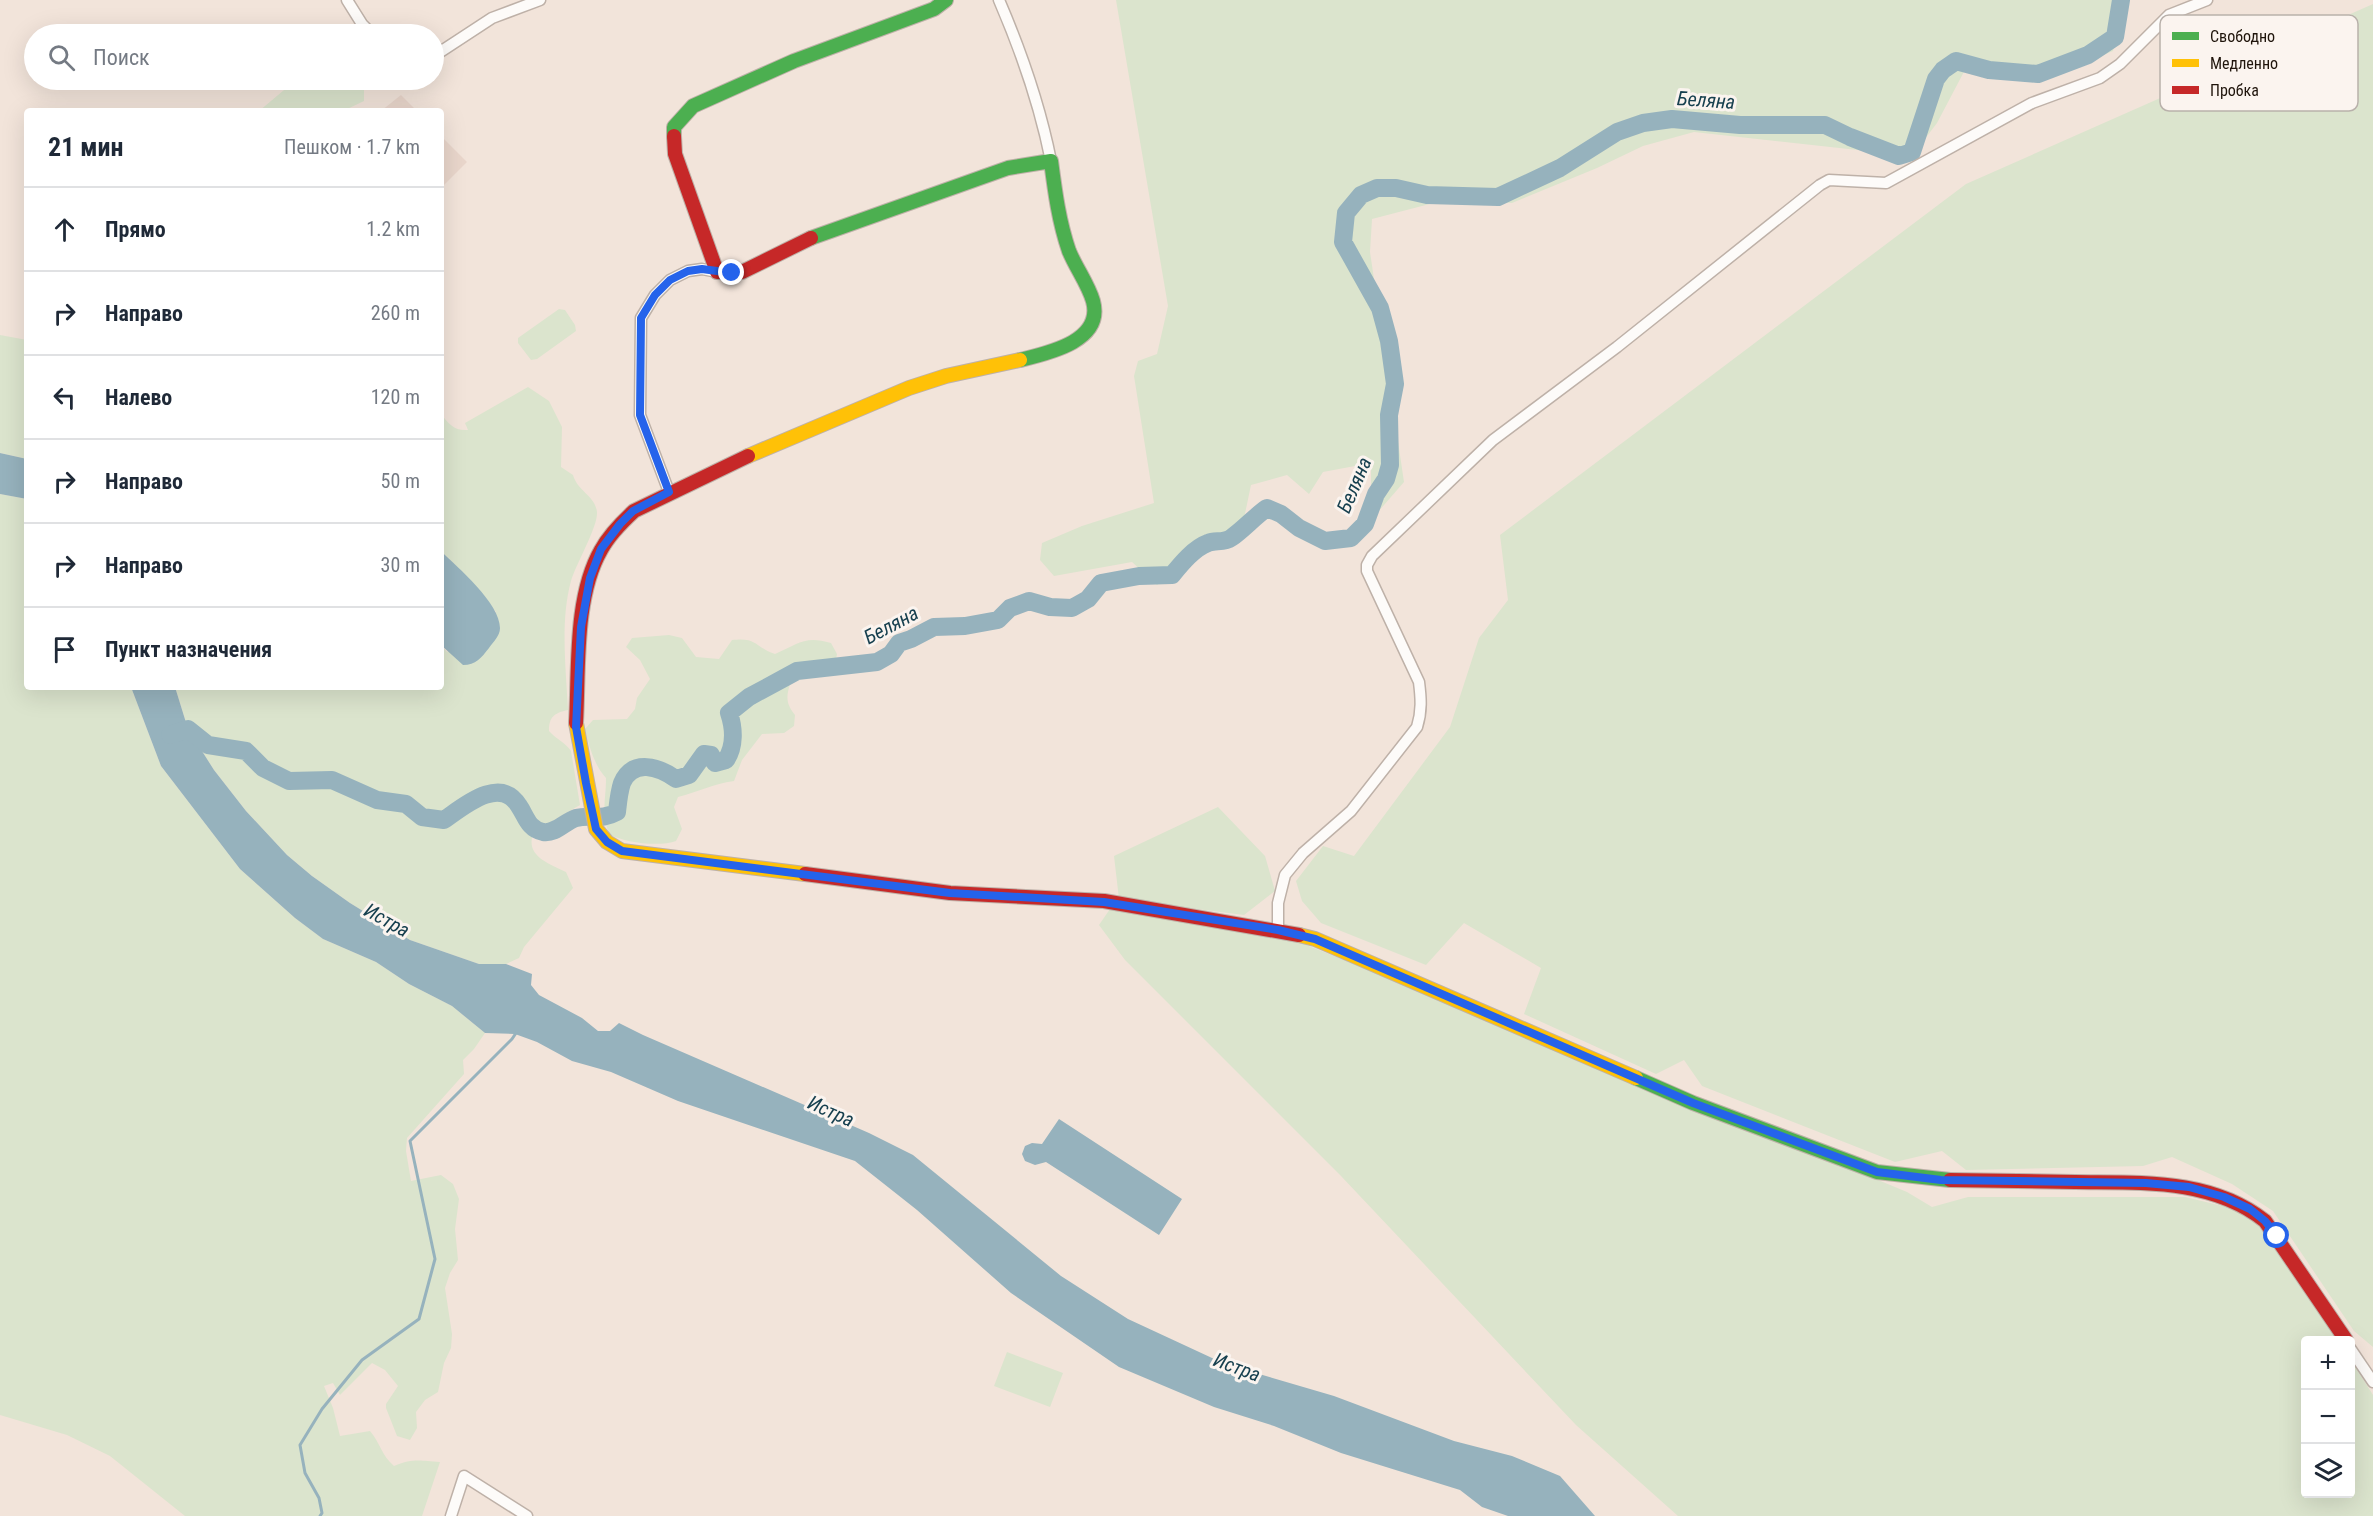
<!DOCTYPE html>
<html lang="ru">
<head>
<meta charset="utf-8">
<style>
	body { margin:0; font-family:"Roboto Condensed",sans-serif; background:#f2f2f3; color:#1f2937 }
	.controls { position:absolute; right:18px; bottom:18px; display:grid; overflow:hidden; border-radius:6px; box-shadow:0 6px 24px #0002 }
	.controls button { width:54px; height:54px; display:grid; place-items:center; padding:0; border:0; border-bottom:2px solid #e0e1e3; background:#fff; color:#1f2937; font:30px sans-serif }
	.stop { position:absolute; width:18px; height:18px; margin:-14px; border:4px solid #2563eb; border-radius:50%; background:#fff }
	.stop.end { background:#2563eb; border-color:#fff; box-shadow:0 2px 6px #0008 }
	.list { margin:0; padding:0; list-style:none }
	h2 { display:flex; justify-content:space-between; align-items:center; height:78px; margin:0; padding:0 24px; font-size:26px }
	h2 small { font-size:20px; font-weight:400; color:#747a83 }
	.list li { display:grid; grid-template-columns:39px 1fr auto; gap:18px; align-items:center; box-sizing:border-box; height:84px; padding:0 24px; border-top:2px solid #e0e1e3 }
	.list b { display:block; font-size:22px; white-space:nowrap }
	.list em { font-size:20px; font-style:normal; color:#747a83 }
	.icon { flex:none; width:33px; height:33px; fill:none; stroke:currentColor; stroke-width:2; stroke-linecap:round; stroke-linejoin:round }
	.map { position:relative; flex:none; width:2373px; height:1516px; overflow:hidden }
	.search { position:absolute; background:#fff; box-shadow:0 6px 24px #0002; left:24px; top:24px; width:420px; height:66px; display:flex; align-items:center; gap:15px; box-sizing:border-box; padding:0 21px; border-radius:33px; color:#747a83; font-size:22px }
	.panel { position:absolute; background:#fff; box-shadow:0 6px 24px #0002; left:24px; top:108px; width:420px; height:582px; border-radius:6px }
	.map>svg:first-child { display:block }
	.education { fill:#e9d6cb }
	.green { fill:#dbe4cd }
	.water { fill:#96b2bd }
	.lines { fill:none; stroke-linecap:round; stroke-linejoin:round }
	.stream { stroke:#96b2bd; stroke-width:3 }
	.river { stroke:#96b2bd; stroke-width:18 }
	.street-casing { stroke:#beb1a8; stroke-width:13 }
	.fast-casing { stroke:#beb1a8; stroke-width:16 }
	.slow-casing { stroke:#beb1a8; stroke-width:16 }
	.jam-casing { stroke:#beb1a8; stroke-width:16 }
	.street { stroke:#fdfbf9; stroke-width:10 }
	.fast { stroke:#4caf50; stroke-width:14 }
	.slow { stroke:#ffc107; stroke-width:14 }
	.jam { stroke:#c62828; stroke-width:14 }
	.route { stroke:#2563eb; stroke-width:8 }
	.labels { text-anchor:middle; stroke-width:6; stroke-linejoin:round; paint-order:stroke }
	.water-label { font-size:20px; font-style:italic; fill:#17404f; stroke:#fbf4ef }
	.key { fill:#fbf4ef; stroke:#b9b1ab; stroke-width:1.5 }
	.key-label { font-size:16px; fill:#1f140b }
</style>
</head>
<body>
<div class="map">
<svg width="2373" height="1516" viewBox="0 0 2373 1516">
	<rect width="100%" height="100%" fill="#f2e4da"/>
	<path class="education" d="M401,95L417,111H381Z
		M441,136L467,162L441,188Z"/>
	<path class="green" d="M1116,0H2125L2113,51L2062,73L1967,66L1937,123L1912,156L1694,132L1643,146L1597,168L1512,203L1445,200L1372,219L1370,252L1404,482L1371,520V463L1323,472L1309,494L1287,475L1251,485L1242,528L1157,585L1132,562L1054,576L1040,560L1042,543L1082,526L1154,503L1134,376L1138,361L1157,354L1168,306Z
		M2373,4V1347L2354,1331L2273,1211L2232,1184L2172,1157L2143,1166L1966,1170L1942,1151L1895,1162L1702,1086L1684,1060L1656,1074L1524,1014L1541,968L1464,923L1426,965L1321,923L1302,901L1296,881L1323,846L1354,856L1450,727L1479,638L1508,600L1500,535L1966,184Z
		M296,80H358L364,90V101L343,111H259Z
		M559,309L565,310L575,325L576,331L537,359L531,360L518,343V338Z
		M0,335L27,340V459L0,453Z
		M528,387L549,401L562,427L561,467L573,475C578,492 595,495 597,512C598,527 576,564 571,581C560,621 566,669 568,710C554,713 549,717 549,731C556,739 566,743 571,751L580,805L549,823L538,824C520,853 543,861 566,872L573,888L524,947L519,958L506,964H479L410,940L350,903L312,876L287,855L246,811L214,770L188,729L175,687H441V645L447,652L496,612L478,589L441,551V414C449,424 454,431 468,430L465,423Z
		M0,494L27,499V687H131L161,766L240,869L295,918L323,939L376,962L409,984L452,1006L485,1033L474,1049L463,1060L464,1074L407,1138L406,1151L411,1181L441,1175L453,1184L459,1199L455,1229L458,1260L450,1273L445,1288L452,1334L451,1348L444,1363L438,1392L425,1400L416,1412L417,1428L410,1440L397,1436L386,1408V1404L398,1386L385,1370L372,1363L340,1395L333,1383L324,1386L333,1408L340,1436L370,1431C381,1444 381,1455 394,1466C414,1458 420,1461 440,1462L422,1516H185L110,1456L67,1435L0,1415Z
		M669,635L682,638L696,657L719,659L732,640C758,637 754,647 775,654C798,644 805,635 831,643L837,654L835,665C821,674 805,674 790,684C786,697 786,704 795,715L794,726L784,733L762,734L742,760L734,781C713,784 698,792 678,797L674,807L682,829L676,841C660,847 624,843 609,834C601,811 606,801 606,778C594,765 589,746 585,729L593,720L627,719L635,709L637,698L650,679L640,660L626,647L632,638Z
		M1218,807L1265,856L1275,891L1244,915L1119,899L1114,856Z
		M1110,909L1291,939L1410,986L1907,1192L1932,1207L1968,1197H2185L2231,1208L2260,1226L2338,1340H2306V1494H2350L2351,1360L2373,1395V1516H1678L1576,1425L1341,1176L1125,960L1099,925Z
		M1007,1352L1063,1373L1050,1407L994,1386Z"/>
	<path class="water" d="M0,453L27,459V499L0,494Z
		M441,551C458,568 500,603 500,628C500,636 493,642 489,648C481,658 476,665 463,665L441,645V600L443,595L441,591Z
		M131,687H175L188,729L214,770L246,811L287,855L312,876L350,903L410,940L479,964H506L532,974L531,985L539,995L582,1018L598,1031H610L619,1023L643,1035L869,1133L913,1155L1061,1276L1128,1319L1225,1364L1334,1396L1454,1441L1512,1456L1560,1476L1595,1516H1508L1482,1507L1460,1490L1341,1453L1274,1426L1214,1407L1119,1367L1011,1293L917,1210L855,1161L678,1101L611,1072L572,1061L537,1042L515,1034L485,1033L452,1006L409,984L376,962L323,939L295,918L240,869L161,766Z
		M1059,1119L1182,1199L1159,1235L1046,1162L1035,1165L1025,1161L1022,1154L1025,1146L1032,1143L1042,1144Z"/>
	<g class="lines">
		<path class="stream" d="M320,1516L322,1513L319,1498L305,1473L300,1445L322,1409L362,1360L419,1319L435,1259L410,1141L512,1039L516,1033"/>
		<path class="river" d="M170,735L188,729L208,745L246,751L263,768L289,781L332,780L377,800L406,804L422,817L444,820C464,806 500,775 519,806C526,816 528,829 543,832C556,834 564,822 576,818C591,814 601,821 617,812C618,803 619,792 622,783C633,758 659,767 676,779L689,775L704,754L711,755L715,763L726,760C735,746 734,728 729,713L749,697L797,671L877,662L891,654L899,643L911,639L934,627L965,626L998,620L1010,608L1029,601L1050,607L1072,608L1088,599L1101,583L1139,576L1172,575C1181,564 1194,548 1208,543C1215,540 1224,543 1231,538C1244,529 1254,517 1267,508L1281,514L1299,528L1325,541L1351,538L1365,524L1376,494L1386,479L1390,465L1389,415L1395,384L1389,341L1380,308L1343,242L1346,213L1361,195L1377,188H1396L1427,195L1498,197L1560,168L1617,132L1643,123L1672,119L1740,125H1825L1850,137L1899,156L1912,152L1936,79L1943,70L1956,61L1989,70L2038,74L2088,55L2115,37L2121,0"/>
		<defs>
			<path id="street" d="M347,0L362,24L372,34
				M999,0C1021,51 1040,106 1051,161
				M434,56L492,18L540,0
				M669,492L640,415L641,318L655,295L670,280L688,271L702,269L717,272
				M1278,930V903L1285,875L1303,853L1351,811L1417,727C1422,711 1421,698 1419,682L1367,571V565L1372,556L1493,440L1617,347L1820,185L1829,180L1886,183L2032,103L2100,78L2120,64L2169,15L2207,0
				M2350,1348L2373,1382
				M451,1516L464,1476L527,1516"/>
			<path id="fast" d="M674,136V127L693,106L794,61L934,9L946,0
				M811,238L1008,168L1051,161C1055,192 1059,222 1069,251C1076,268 1088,284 1093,301C1104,341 1049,353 1020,360
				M1636,1078L1693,1103L1877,1172L1950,1180"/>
			<path id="slow" d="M748,456L909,388L946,376L1020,360
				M576,723L596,829L607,842L622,851L805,874
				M1299,935L1315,939L1636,1078"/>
			<path id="jam" d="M674,136L675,154L717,272H742L811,238
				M576,723C579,670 574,597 601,550C609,535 622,522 634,511L748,456
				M805,874L950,893L1104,901L1299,935
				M1950,1180C1991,1181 2033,1181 2075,1182C2140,1183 2211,1178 2265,1221L2346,1340"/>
		</defs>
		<use href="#street" class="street-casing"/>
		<use href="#fast" class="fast-casing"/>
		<use href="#slow" class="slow-casing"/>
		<use href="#jam" class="jam-casing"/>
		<use href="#street" class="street"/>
		<use href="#fast" class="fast"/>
		<use href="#slow" class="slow"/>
		<use href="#jam" class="jam"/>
	</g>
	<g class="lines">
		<path class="route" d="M732,273L702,269L688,271L670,280L655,295L641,318L640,415L669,492L633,511L620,524L601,549L590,578L581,627L576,727L586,783L596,829L607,842L622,851L950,893L1104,902L1278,930L1315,939L1693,1103L1877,1172L1941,1180L2146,1183L2189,1187L2224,1197L2250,1209L2265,1221L2277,1236"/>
	</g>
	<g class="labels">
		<g class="water-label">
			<text transform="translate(1706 100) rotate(4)" y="7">Беляна</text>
			<text transform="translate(1354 485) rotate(-67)" y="7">Беляна</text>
			<text transform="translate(891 625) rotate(-28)" y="7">Беляна</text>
			<text transform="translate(387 920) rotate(29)" y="7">Истра</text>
			<text transform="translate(831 1111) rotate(24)" y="7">Истра</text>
			<text transform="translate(1237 1367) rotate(20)" y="7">Истра</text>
		</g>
	</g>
	<rect x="2160" y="15" width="198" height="96" rx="9" class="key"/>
	<rect x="2172" y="32" width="27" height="8" fill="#4caf50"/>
	<rect x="2172" y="59" width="27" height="8" fill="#ffc107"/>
	<rect x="2172" y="86" width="27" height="8" fill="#c62828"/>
	<g class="key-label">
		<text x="2210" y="42">Свободно</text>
		<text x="2210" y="69">Медленно</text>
		<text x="2210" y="96">Пробка</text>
	</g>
</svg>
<div class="controls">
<button>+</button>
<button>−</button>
<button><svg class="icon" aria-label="layers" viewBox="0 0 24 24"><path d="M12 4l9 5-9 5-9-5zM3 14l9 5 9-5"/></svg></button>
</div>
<div class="stop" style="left:2277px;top:1236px"></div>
<div class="stop end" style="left:732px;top:273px"></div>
<div class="search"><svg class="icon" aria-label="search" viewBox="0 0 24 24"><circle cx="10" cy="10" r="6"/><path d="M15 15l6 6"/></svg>Поиск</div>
<section class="panel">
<h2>21 мин<small>Пешком · 1.7 km</small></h2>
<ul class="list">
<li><svg class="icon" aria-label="ahead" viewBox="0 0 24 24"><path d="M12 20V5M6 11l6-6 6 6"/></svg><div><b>Прямо</b></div><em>1.2 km</em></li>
<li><svg class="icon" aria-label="right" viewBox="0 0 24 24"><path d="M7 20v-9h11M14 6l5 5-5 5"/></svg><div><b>Направо</b></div><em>260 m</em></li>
<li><svg class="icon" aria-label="left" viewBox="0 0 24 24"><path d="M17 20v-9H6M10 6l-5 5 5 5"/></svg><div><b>Налево</b></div><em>120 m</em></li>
<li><svg class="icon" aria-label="right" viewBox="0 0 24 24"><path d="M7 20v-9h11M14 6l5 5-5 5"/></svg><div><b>Направо</b></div><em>50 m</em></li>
<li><svg class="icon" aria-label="right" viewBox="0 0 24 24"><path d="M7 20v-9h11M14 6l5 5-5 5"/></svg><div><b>Направо</b></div><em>30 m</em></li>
<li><svg class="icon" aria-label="arrive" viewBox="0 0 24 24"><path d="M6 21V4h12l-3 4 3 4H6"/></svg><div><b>Пункт назначения</b></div></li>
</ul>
</section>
</div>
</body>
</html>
